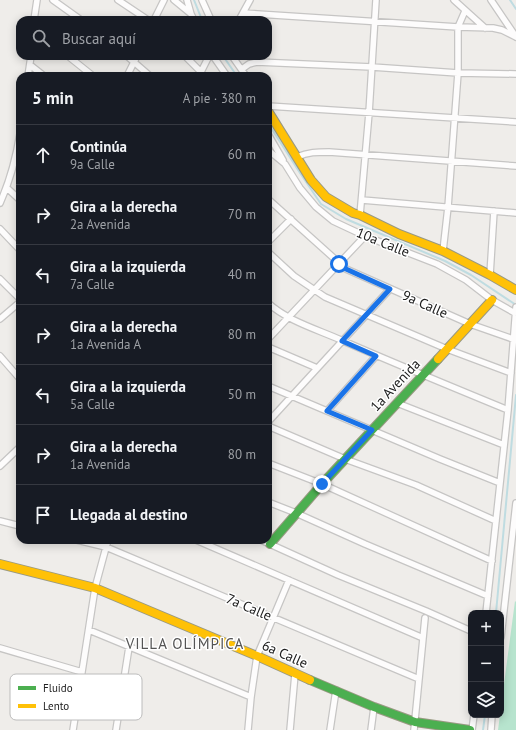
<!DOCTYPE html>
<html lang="es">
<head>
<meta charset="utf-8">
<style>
	body { margin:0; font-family:"PT Sans",sans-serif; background:#20242c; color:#f1f3f6 }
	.controls { position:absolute; right:12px; bottom:12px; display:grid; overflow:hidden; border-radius:8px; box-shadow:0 2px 10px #0003 }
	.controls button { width:36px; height:36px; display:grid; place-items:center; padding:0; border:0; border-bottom:1px solid #363941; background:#171b24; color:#f1f3f6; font:20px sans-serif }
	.stop { position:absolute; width:12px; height:12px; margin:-9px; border:3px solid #1a73e8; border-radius:50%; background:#fff }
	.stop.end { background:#1a73e8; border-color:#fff; box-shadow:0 1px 4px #0008 }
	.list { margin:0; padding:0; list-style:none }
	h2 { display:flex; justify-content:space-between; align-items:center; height:52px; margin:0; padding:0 16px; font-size:17px }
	h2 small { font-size:13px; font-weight:400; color:#9ea1a6 }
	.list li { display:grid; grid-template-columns:26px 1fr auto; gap:12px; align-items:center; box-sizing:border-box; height:60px; padding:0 16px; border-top:1px solid #363941 }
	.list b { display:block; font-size:15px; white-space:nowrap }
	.list p { margin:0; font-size:13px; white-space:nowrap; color:#9ea1a6 }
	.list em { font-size:13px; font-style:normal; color:#9ea1a6 }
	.icon { flex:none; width:22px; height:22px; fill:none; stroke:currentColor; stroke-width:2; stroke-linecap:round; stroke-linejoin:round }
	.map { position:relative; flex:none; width:516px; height:730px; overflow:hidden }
	.search { position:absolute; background:#171b24; box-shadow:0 2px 10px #0003; left:16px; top:16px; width:256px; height:44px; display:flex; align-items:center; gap:10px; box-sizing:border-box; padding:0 14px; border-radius:12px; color:#9ea1a6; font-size:15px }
	.panel { position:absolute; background:#171b24; box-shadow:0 2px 10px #0003; left:16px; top:72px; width:256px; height:472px; border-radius:12px }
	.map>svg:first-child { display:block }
	.pitch { fill:#b7e4ce }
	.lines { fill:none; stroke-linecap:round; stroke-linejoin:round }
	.stream { stroke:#bfdce1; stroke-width:2 }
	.street-casing { stroke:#c6c5c4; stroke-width:8 }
	.fast-casing { stroke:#999982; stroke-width:10 }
	.slow-casing { stroke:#999982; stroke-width:10 }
	.street { stroke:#fdfcfc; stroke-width:5.5 }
	.fast { stroke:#4caf50; stroke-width:8 }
	.slow { stroke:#ffc107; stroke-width:8 }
	.route { stroke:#1a73e8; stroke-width:5 }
	.labels { text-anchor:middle; stroke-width:3; stroke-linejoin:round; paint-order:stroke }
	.street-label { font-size:14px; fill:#212121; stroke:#fff }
	.neighbourhood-label { font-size:15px; letter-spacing:1px; fill:#545454; stroke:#fff }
	.key { fill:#fff; stroke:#bcbcbc; stroke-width:1 }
	.key-label { font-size:11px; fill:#212121 }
</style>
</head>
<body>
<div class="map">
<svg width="516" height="730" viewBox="0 0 516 730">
	<rect width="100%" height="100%" fill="#efedea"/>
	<path class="pitch" d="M515,601L516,602V730H498L500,715H501V707Z"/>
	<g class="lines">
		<path class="stream" d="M194,0L202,20
			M510,0L516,9
			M223,56L237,76
			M268,123L300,173L321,204L346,219L445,261L471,275L516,305
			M496,613L516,395
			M483,730L485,715"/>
		<defs>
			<path id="street" d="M53,0L81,20
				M118,0L148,20
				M174,0L191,14L194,20
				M187,0L191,14
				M202,0L211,20
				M454,0L485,28
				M491,0L516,37
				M243,13L458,27L493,28L502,30L516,37
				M34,20L37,0
				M154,20L164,0
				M239,20L250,0
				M68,56L93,76
				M127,56L150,76
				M185,56L201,72
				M213,56L227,76
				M232,56L246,76
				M30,65L44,76
				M242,69L249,64L257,62L372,67L458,73L516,74
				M28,76L31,56
				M127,76L137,56
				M199,76L209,56
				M268,106L516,122
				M268,134L283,160
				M268,150L285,164L300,188L316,207L333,221L365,236L437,264L466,280L492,300L515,313
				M297,157C308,152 317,152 329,152L516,166
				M7,188L20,200
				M268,199L346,269L470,324L513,339
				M362,200L516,213
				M0,203C10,181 16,158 20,134
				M360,215L369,113L376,0
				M0,229L20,250
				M268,242L291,219
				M443,251L448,207L458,73V27L465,11
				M268,252L294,276L325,297L447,349L511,373
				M490,275L494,211
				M0,279L20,299
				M268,303C288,321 316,329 341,340C396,364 452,387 508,410
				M0,319L20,302
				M268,339L365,236
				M268,347L317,368
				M0,356L20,379
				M268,386L440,459L500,483
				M397,403L504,445
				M327,411L376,356
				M268,422L390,289
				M268,426L345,459L416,485L496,521
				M268,463L322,484L492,561
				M0,466L20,447
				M268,502L296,513L365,544L488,596
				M0,521L20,526
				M77,540L106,547L419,679
				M196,540L423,638
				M261,540L338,575L426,611L471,631
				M486,613L508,410L516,307
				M89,630L251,697
				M501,637L516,503
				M0,648L82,672
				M73,730L95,588L108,540
				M116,730L129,647
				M248,730L251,697L257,656L289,580
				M290,730L295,674
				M330,730L336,690
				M371,730L374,707
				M414,730L425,618
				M472,730L474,715
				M491,730L492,715"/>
			<path id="fast" d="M270,544L322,484L438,359
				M310,680L374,707L415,722L470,730"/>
			<path id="slow" d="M268,111L311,180L326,197L353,213L360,215L399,234L443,251L490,275L516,290
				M438,359L492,300
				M0,564L95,588L257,656L310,680"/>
		</defs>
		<use href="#street" class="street-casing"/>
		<use href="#fast" class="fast-casing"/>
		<use href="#slow" class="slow-casing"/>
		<use href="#street" class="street"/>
		<use href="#fast" class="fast"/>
		<use href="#slow" class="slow"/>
	</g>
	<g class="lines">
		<path class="route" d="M322,484L372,430L327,411L376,356L342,341L390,289L346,269L339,264"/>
	</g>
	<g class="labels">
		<g class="street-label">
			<text transform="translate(383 242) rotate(22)" y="5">10a Calle</text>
			<text transform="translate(425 304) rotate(24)" y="5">9a Calle</text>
			<text transform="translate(395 385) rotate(-47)" y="5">1a Avenida</text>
			<text transform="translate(249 607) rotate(23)" y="5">7a Calle</text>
			<text transform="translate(285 654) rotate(24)" y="5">6a Calle</text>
		</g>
		<g class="neighbourhood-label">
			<text x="185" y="649">VILLA OLÍMPICA</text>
		</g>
	</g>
	<rect x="10" y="674" width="132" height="46" rx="6" class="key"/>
	<rect x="18" y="686" width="18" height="4" fill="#4caf50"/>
	<rect x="18" y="704" width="18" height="4" fill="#ffc107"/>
	<g class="key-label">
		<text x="43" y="692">Fluido</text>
		<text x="43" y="710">Lento</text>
	</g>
</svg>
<div class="controls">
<button>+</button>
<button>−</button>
<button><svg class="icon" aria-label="layers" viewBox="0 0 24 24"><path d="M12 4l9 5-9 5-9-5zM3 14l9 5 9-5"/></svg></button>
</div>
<div class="stop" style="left:339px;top:264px"></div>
<div class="stop end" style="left:322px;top:484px"></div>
<div class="search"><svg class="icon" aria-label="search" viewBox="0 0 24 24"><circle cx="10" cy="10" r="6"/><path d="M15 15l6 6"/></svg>Buscar aquí</div>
<section class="panel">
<h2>5 min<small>A pie · 380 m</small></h2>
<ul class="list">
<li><svg class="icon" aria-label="ahead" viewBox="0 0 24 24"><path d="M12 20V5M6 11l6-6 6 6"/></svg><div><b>Continúa</b><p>9a Calle</p></div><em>60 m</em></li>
<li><svg class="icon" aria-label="right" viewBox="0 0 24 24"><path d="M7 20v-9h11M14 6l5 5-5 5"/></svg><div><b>Gira a la derecha</b><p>2a Avenida</p></div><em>70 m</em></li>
<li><svg class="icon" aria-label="left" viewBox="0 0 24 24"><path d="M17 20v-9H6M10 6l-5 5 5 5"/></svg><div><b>Gira a la izquierda</b><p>7a Calle</p></div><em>40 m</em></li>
<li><svg class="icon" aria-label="right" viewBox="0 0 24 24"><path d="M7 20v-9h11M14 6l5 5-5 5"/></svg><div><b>Gira a la derecha</b><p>1a Avenida A</p></div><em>80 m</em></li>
<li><svg class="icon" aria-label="left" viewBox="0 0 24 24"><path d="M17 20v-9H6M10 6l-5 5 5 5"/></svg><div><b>Gira a la izquierda</b><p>5a Calle</p></div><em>50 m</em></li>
<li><svg class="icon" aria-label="right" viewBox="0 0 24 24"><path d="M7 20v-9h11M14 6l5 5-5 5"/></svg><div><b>Gira a la derecha</b><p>1a Avenida</p></div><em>80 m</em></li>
<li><svg class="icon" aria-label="arrive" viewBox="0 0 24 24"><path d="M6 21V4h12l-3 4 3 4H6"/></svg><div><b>Llegada al destino</b></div></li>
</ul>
</section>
</div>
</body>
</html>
